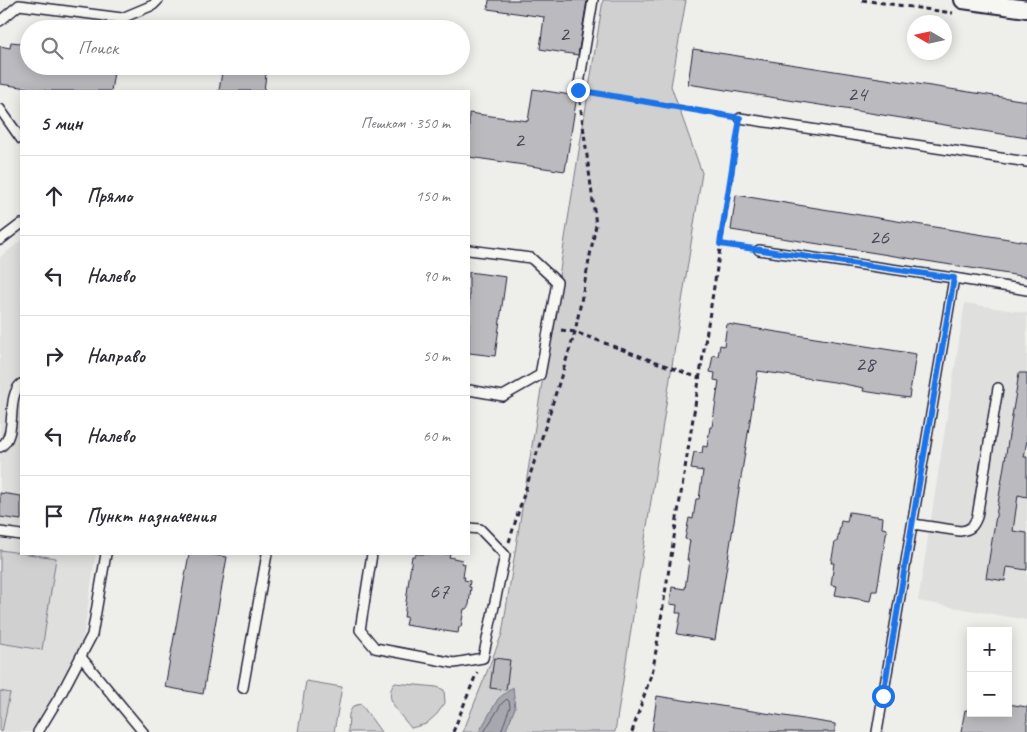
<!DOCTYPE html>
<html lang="ru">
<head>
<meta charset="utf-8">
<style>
	body { margin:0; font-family:Caveat,sans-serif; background:#f7f7f7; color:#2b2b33 }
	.controls { position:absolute; right:15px; bottom:15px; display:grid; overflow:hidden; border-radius:0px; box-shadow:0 2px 12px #0003 }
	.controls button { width:45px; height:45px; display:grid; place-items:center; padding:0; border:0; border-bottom:1px solid #e1e1e2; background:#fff; color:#2b2b33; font:25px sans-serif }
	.compass { position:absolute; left:907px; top:15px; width:45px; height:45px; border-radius:50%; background:#fff; box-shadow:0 2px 12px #0003; rotate:279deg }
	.stop { position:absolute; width:15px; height:15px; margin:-11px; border:4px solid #1a73e8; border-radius:50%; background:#fff }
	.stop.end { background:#1a73e8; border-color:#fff; box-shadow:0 1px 5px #0008 }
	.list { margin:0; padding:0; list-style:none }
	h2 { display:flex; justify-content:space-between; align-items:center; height:65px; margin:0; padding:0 20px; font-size:21px }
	h2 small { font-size:16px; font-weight:400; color:#7c7c81 }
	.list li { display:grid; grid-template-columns:32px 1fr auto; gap:15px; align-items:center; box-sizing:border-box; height:80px; padding:0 20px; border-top:1px solid #e1e1e2 }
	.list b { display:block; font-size:19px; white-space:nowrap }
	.list em { font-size:16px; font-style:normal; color:#7c7c81 }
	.icon { flex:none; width:28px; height:28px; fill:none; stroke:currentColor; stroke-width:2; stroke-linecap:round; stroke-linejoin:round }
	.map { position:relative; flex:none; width:1027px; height:732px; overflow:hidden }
	.search { position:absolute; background:#fff; box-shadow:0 2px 12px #0003; left:20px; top:20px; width:450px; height:55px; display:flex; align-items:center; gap:12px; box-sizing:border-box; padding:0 18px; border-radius:28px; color:#7c7c81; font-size:19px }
	.panel { position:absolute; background:#fff; box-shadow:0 2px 12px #0003; left:20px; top:90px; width:450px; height:465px; border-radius:0px }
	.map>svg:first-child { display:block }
	.built { fill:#dfdfde }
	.green { fill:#d0d0d1; stroke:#797986 }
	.water { fill:#a7a7af; stroke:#727281 }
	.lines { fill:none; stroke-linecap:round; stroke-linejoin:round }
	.shore { stroke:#575769; stroke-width:1 }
	.building { fill:#bbbbbf; stroke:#22223b }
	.service-casing { stroke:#22223b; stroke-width:12 }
	.minor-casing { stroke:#22223b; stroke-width:20 }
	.path { stroke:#22223b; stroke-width:3; stroke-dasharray:5 4; stroke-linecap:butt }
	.service { stroke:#f6f6f2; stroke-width:9 }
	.minor { stroke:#f6f6f2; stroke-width:16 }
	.route { stroke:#1a73e8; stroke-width:6 }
	.labels { text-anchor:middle; stroke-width:4; stroke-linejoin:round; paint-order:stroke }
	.number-label { font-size:22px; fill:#48485c }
</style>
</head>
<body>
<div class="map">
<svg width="1027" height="732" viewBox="0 0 1027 732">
	<rect width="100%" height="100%" fill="#eeeeeb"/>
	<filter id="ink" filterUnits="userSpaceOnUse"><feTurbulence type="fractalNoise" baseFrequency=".02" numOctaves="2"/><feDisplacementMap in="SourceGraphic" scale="10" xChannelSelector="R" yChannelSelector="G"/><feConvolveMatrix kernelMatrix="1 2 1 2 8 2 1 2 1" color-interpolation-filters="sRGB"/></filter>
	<g filter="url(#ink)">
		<path class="built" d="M21,241V554H96L83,639L33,732H0V257Z
			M965,303L1027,313V620L918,601Z"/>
		<path class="green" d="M603,0H686L671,86L702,173L615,732H463L502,634Z
			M0,550L56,558L42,650L0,643Z
			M306,681L342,687L334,732H298Z
			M395,683L437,687L444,690L445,703L437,714L426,724L411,728C402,716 381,698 395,683Z
			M0,691L10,693L2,732H0Z
			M361,704L381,732H348L349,714L353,706Z"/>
		<path class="water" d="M513,687L515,708L505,732H479L498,699Z"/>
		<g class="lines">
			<path class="shore" d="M484,732L502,703L507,699L509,701L510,707L501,732"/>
		</g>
		<path class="building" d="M489,0H587L578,55L540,49L544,17L488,9Z
			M11,42L29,44V66H115L111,91H49L0,84V46L10,48Z
			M693,49L1027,101V138L688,84Z
			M223,66H267L264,91H219Z
			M533,89L577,96L565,171L469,157V113L528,121Z
			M736,195L1027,242V277L731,230Z
			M469,272L506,277L495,356L469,353Z
			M727,324L916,354L909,398L863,391L864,388L834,382L758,371L715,640L677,634L681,613H676L677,605L670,604L672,587L685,589L689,560H687L690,540L685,539L689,518L693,519L696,499H699L703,471L691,469L694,452L702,453L703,446L707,447L710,427H712L719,381L714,380L715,373L710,372L713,355L718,356L720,345L724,346Z
			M1019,373H1027V440L1024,457H1027V497L1018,495L1013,531L1027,533V570L1007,567L1005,581L986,578Z
			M0,493L21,496V520L0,517Z
			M849,512L883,517L882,528L887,529L877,591H872L870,601L835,595L837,586L831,585L834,563H831L835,542H837L841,521L847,522Z
			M189,554H207L227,557L203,694L165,687Z
			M416,554H450L449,557L462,560L461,563L465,564L463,577H465L464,580L470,581L469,587H471L469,605L466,609H464L461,627H459L458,633L405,625L407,617H404L412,556H415Z
			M494,658L510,660L506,690L490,688Z
			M657,696L835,724V732H652Z
			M1008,704L1027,707V732H961L965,710L971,711V713H1008Z"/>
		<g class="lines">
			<defs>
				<path id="service" d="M0,21L19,5L122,18L153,5L158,0
					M578,90L593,0
					M0,109L21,139
					M740,118L1027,162
					M0,240L21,224
					M469,250L531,258L557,282L540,375L503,396L469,390
					M759,250L954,278
					M0,447C19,436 5,398 21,384
					M913,524L960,531C970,530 973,527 977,517L998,388
					M0,532L21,535
					M372,554L360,630L375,648L454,663L483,658L505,555L480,529L469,528
					M81,657L143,732
					M243,688L267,554
					M38,732L61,694L92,635L106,554
					M877,732L954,278L1027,290"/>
				<path id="minor" d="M963,0L1027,9"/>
			</defs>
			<use href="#service" class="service-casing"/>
			<use href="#minor" class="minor-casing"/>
			<path class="path" d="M862,0L953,13
				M590,92L729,116
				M720,244L746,248
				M561,330L575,332L699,378
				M509,542L575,332L596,225L580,102
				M453,732L477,672
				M632,732L653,669L739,130"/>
			<use href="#service" class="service"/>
			<use href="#minor" class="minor"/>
		</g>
	</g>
	<g class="lines" filter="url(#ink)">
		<path class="route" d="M578,90L740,118L720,244L954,278L883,696"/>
	</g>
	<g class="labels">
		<g class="number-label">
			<text x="564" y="41">2</text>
			<text x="857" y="101">24</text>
			<text x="519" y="147">2</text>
			<text x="879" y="244">26</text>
			<text x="865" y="371">28</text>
			<text x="439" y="598">67</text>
		</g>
	</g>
</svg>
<div class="controls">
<button>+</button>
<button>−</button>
</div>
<svg class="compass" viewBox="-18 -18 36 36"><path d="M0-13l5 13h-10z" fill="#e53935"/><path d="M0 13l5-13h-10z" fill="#7c7c81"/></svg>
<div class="stop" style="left:883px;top:696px"></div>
<div class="stop end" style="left:578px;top:90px"></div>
<div class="search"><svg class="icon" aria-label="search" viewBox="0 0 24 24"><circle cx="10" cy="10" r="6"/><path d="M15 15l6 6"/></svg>Поиск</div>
<section class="panel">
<h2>5 мин<small>Пешком · 350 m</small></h2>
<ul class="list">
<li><svg class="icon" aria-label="ahead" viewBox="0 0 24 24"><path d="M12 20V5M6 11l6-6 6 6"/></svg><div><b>Прямо</b></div><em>150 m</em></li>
<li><svg class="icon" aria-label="left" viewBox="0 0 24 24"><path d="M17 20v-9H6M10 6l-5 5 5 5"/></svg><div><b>Налево</b></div><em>90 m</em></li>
<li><svg class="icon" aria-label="right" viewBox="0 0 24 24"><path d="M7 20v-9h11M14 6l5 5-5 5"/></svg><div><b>Направо</b></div><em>50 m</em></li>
<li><svg class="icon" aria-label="left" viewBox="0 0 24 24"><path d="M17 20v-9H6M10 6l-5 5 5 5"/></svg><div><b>Налево</b></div><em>60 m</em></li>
<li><svg class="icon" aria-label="arrive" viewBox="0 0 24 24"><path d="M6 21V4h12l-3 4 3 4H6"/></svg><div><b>Пункт назначения</b></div></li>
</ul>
</section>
</div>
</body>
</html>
